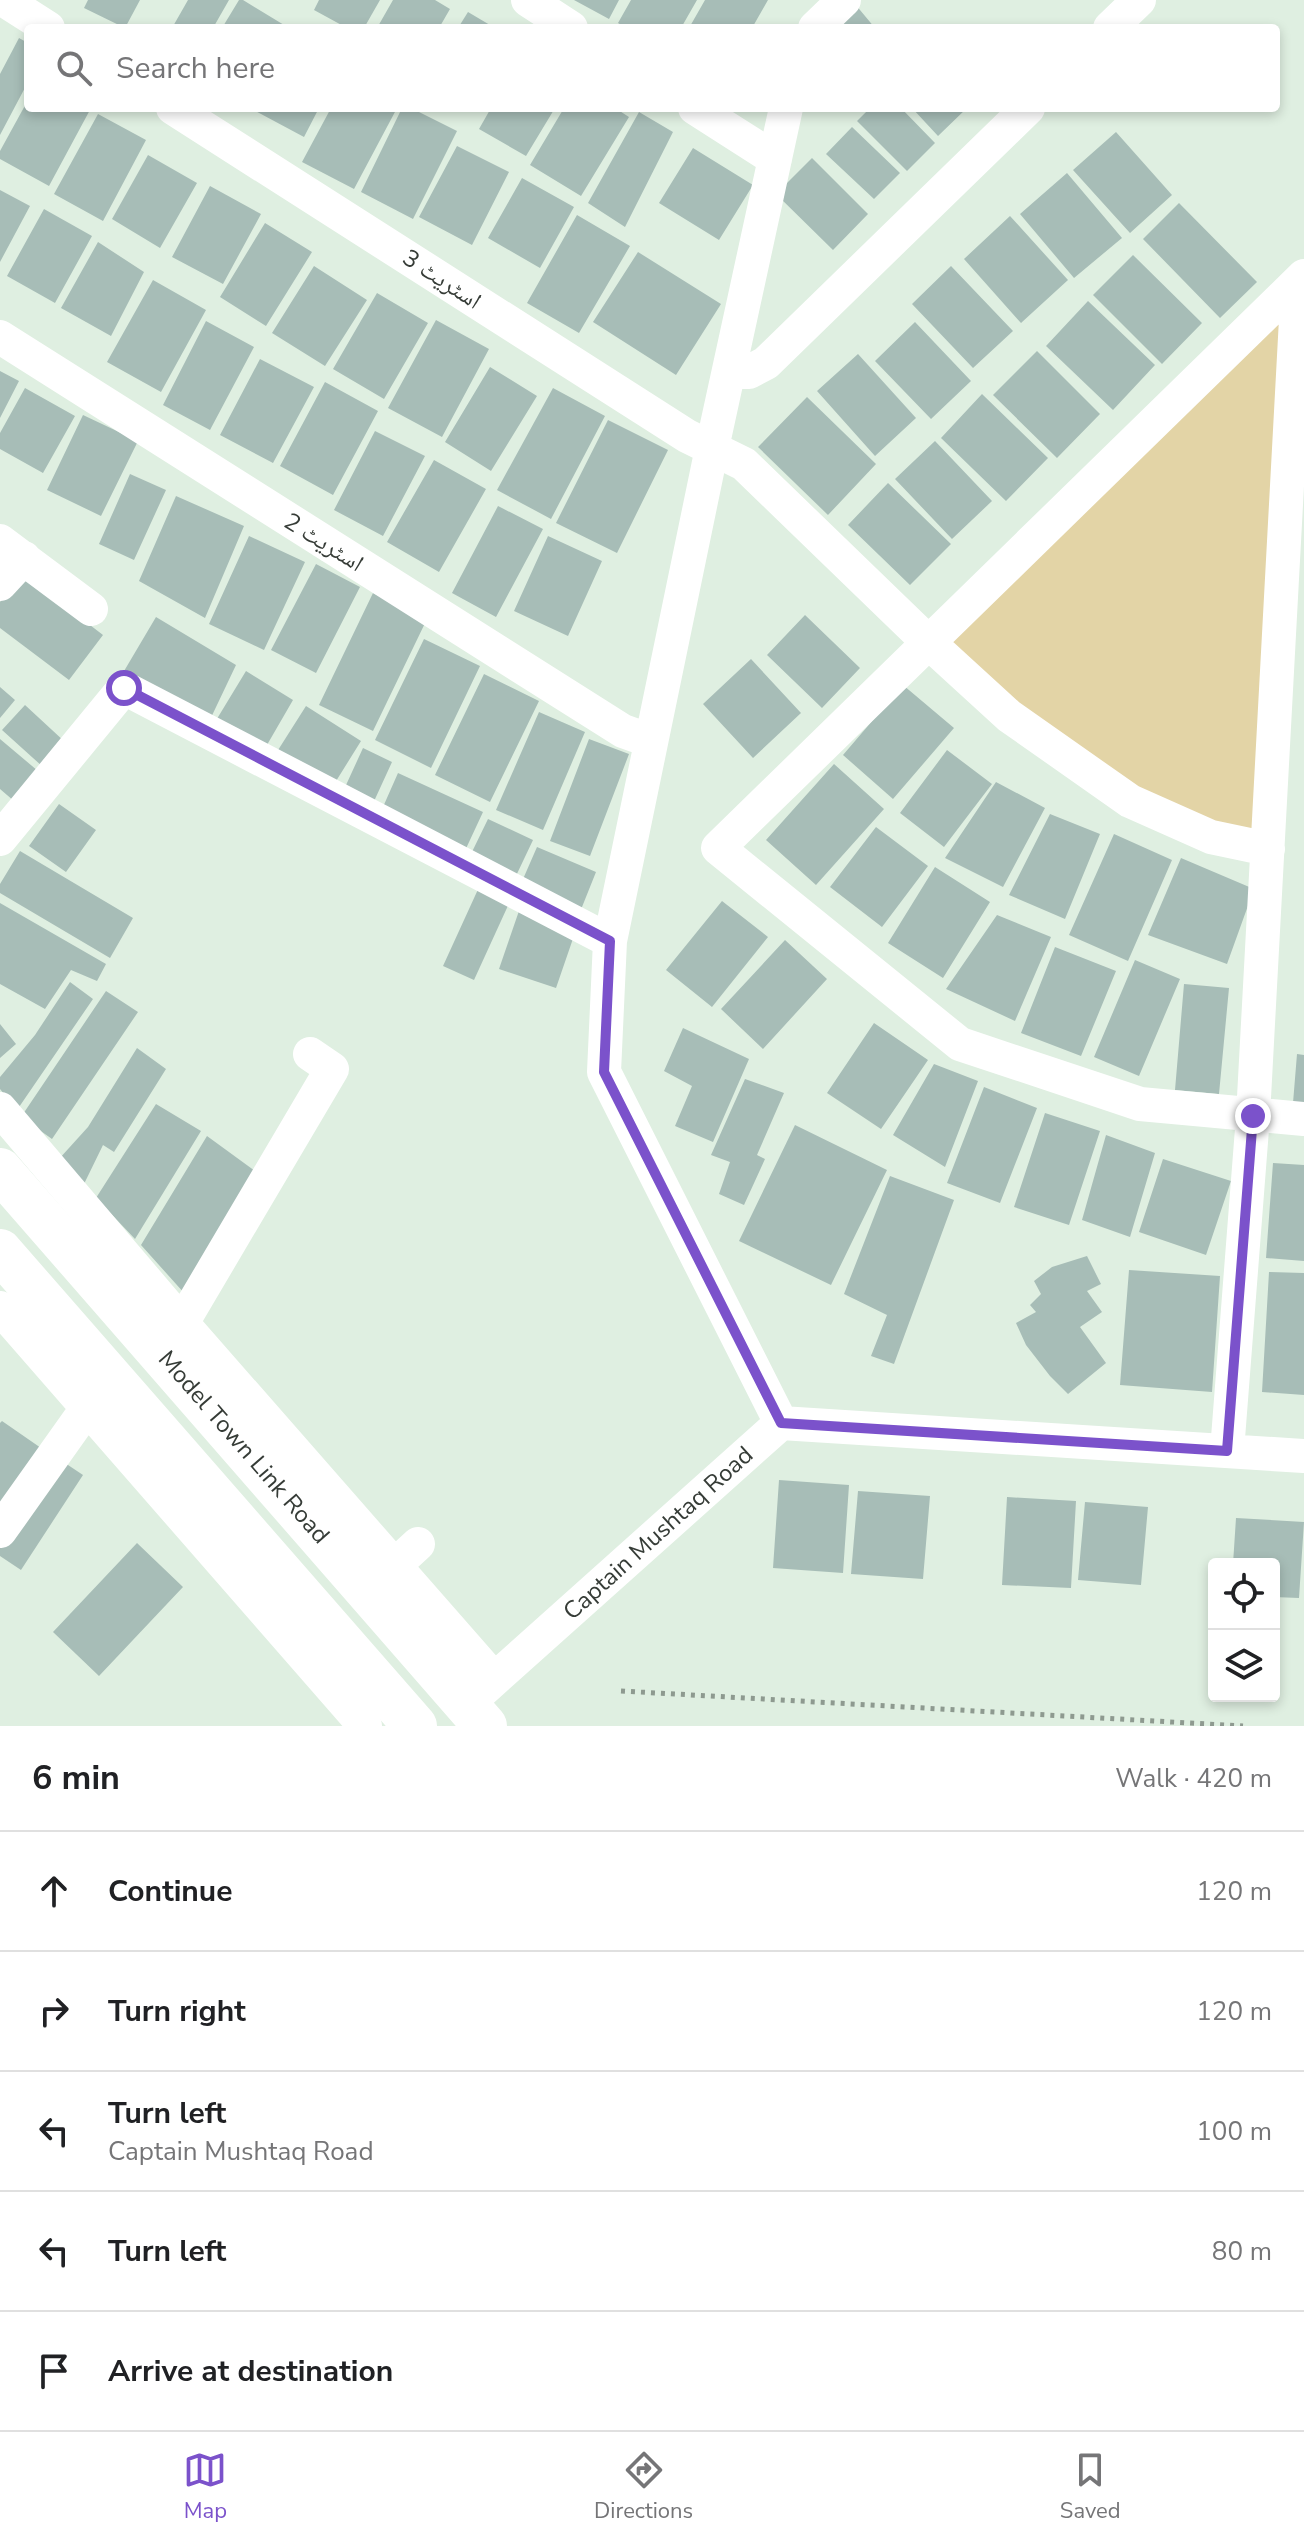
<!DOCTYPE html>
<html lang="en">
<head>
<meta charset="utf-8">
<style>
	body { margin:0; font-family:"Nunito Sans","Noto Naskh Arabic",sans-serif; background:#f6f6f6; color:#202124 }
	.controls { position:absolute; right:24px; bottom:24px; display:grid; overflow:hidden; border-radius:8px; box-shadow:0 4px 12px #0003 }
	.controls button { width:72px; height:72px; display:grid; place-items:center; padding:0; border:0; border-bottom:2px solid #e0e0e0; background:#fff; color:#202124; font:40px sans-serif }
	.stop { position:absolute; width:24px; height:24px; margin:-18px; border:6px solid #7b52cb; border-radius:50%; background:#fff }
	.stop.end { background:#7b52cb; border-color:#fff; box-shadow:0 2px 8px #0008 }
	.list { margin:0; padding:0; list-style:none }
	h2 { display:flex; justify-content:space-between; align-items:center; height:104px; margin:0; padding:0 32px; font-size:34px }
	h2 small { font-size:26px; font-weight:400; color:#757577 }
	.list li { display:grid; grid-template-columns:52px 1fr auto; gap:24px; align-items:center; box-sizing:border-box; height:120px; padding:0 32px; border-top:2px solid #e0e0e0 }
	.list b { display:block; font-size:30px; white-space:nowrap }
	.list p { margin:0; font-size:26px; white-space:nowrap; color:#757577 }
	.list em { font-size:26px; font-style:normal; color:#757577 }
	.icon { flex:none; width:44px; height:44px; fill:none; stroke:currentColor; stroke-width:2; stroke-linecap:round; stroke-linejoin:round }
	.map { position:relative; flex:none; width:1304px; height:1726px; overflow:hidden }
	.search { position:absolute; background:#fff; box-shadow:0 4px 12px #0003; left:24px; right:24px; top:24px; height:88px; display:flex; align-items:center; gap:20px; box-sizing:border-box; padding:0 28px; border-radius:8px; color:#757577; font-size:30px }
	.sheet { height:704px; background:#fff }
	nav { display:flex; justify-content:space-around; align-items:center; box-sizing:border-box; height:112px; border-top:2px solid #e0e0e0; background:#fff; font-size:22px; color:#757577 }
	nav a { display:grid; justify-items:center; gap:4px }
	nav .on { color:#7b52cb }
	.map>svg:first-child { display:block }
	.green { fill:#e3d4a6 }
	.building { fill:#a7bdb7 }
	.lines { fill:none; stroke-linecap:round; stroke-linejoin:round }
	.path { stroke:#8e9a90; stroke-width:5; stroke-dasharray:4 6; stroke-linecap:butt }
	.street { stroke:#fff; stroke-width:34 }
	.secondary { stroke:#fff; stroke-width:44 }
	.route { stroke:#7b52cb; stroke-width:10 }
	.labels { text-anchor:middle; stroke-width:8; stroke-linejoin:round; paint-order:stroke }
	.street-label { font-size:24px; fill:#363c37; stroke:#fff }
</style>
</head>
<body>
<div class="map">
<svg width="1304" height="1726" viewBox="0 0 1304 1726">
	<rect width="100%" height="100%" fill="#dfefe1"/>
	<path class="green" d="M1298,282L1268,849L1211,837L927,641Z"/>
	<path class="building" d="M88,0H140L125,28L84,8Z
		M188,0H229L213,28H172Z
		M239,0H243L289,28H222Z
		M319,0H380L364,28H347L314,10Z
		M393,0H435L450,9L439,28H377Z
		M574,0H619L609,19Z
		M631,0H697L681,28H626L618,23Z
		M705,0H768L752,28H689Z
		M855,4L875,28H827Z
		M468,12L495,28H458Z
		M19,38L28,43V82L0,135V74Z
		M28,100V108H91L49,186L0,159V151Z
		M250,108H319L304,137Z
		M331,108L396,110L354,189L302,162Z
		M402,108H411L457,131L413,219L361,192Z
		M491,108H555L526,156L479,129Z
		M564,108H615L629,117L581,196L530,165Z
		M870,108H901L935,143L907,171L857,121Z
		M912,108H967L938,136Z
		M639,112L673,132L625,227L588,203Z
		M98,114L146,140L103,221L54,194Z
		M852,127L900,173L874,199L826,154Z
		M1116,132L1172,195L1130,233L1073,170Z
		M457,146L509,172L472,245L419,217Z
		M693,148L753,185L719,240L659,203Z
		M148,155L197,183L160,248L112,219Z
		M812,158L868,214L833,250L776,194Z
		M1067,173L1122,238L1074,278L1020,214Z
		M522,178L574,207L540,268L488,238Z
		M210,186L261,214L223,284L172,257Z
		M0,190L30,206L0,262Z
		M1179,203L1257,282L1220,318L1143,239Z
		M44,209L92,236L55,303L7,276Z
		M577,215L630,246L579,333L527,303Z
		M1010,216L1068,280L1021,323L964,259Z
		M265,223L312,252L266,326L220,297Z
		M98,242L144,272L111,336L61,308Z
		M638,252L721,304L676,375L593,322Z
		M1133,255L1202,323L1162,364L1093,295Z
		M314,266L367,300L325,366L272,333Z
		M951,266L1013,331L973,368L912,304Z
		M153,280L206,310L161,392L107,362Z
		M377,293L428,323L384,399L333,369Z
		M1088,301L1155,365L1113,410L1046,346Z
		M436,320L489,349L442,437L388,408Z
		M206,321L254,347L210,430L163,405Z
		M915,322L971,381L931,419L875,361Z
		M1037,351L1100,414L1057,458L993,395Z
		M858,354L916,418L875,456L817,391Z
		M260,359L314,387L273,463L220,435Z
		M490,367L537,396L491,471L445,442Z
		M0,371L19,381L0,418Z
		M325,382L378,411L333,495L280,466Z
		M25,388L75,416L43,473L0,449V433Z
		M553,388L605,416L551,519L497,490Z
		M982,394L1048,458L1006,501L941,438Z
		M807,397L876,464L828,515L758,447Z
		M83,415L138,441L101,516L47,490Z
		M608,420L668,450L617,553L556,523Z
		M375,431L425,456L383,536L334,510Z
		M935,441L992,501L952,539L895,479Z
		M434,460L486,489L439,572L387,542Z
		M130,474L166,490L134,560L99,544Z
		M888,483L951,544L910,585L848,525Z
		M176,496L244,526L205,618L139,581Z
		M498,506L543,529L496,617L452,593Z
		M249,536L305,562L264,650L209,624Z
		M548,536L602,561L568,636L514,611Z
		M316,564L360,587L316,673L271,650Z
		M22,573L103,635L69,680L0,628V602Z
		M373,593L427,619L373,731L319,705Z
		M805,615L860,668L822,708L767,655Z
		M156,617L236,665L207,726L114,688Z
		M424,639L480,666L431,768L375,740Z
		M751,659L801,713L753,758L703,704Z
		M246,671L293,700L260,757L212,727Z
		M484,674L539,701L490,802L435,775Z
		M903,685L954,728L893,799L843,755Z
		M0,687L15,700L0,718Z
		M25,705L65,742L43,767L2,730Z
		M306,706L361,741L328,794L273,758Z
		M539,712L585,732L543,830L496,810Z
		M0,739L38,771L14,801L0,789Z
		M589,739L629,754L590,856L550,841Z
		M363,748L392,762L370,810L341,796Z
		M947,750L992,784L944,847L900,813Z
		M834,764L884,809L816,885L766,840Z
		M398,773L483,812L463,855L379,816Z
		M996,782L1045,808L1003,887L945,858Z
		M59,804L96,830L66,872L29,846Z
		M1050,814L1100,834L1065,919L1009,895Z
		M488,819L533,840L515,878L470,856Z
		M876,827L928,866L882,927L830,887Z
		M1114,834L1172,860L1128,961L1069,935Z
		M537,847L596,872L580,912L520,886Z
		M20,851L133,918L110,958L0,893V884Z
		M1181,858L1254,889L1227,964L1148,935Z
		M935,867L990,902L943,978L888,943Z
		M480,885L511,899L474,980L443,966Z
		M722,901L768,937L712,1007L666,970Z
		M0,903L106,964L97,981L71,970L45,1009L0,984Z
		M520,908L577,927L556,988L499,969Z
		M997,915L1051,937L1015,1021L946,989Z
		M785,940L827,979L763,1049L721,1009Z
		M1055,947L1116,971L1081,1056L1021,1033Z
		M1135,960L1180,979L1139,1076L1094,1057Z
		M70,982L93,999L17,1110L0,1089V1077L35,1035Z
		M1184,984L1229,988L1219,1094L1175,1090Z
		M106,991L138,1012L52,1139L21,1117Z
		M874,1023L928,1060L881,1129L827,1093Z
		M0,1024L16,1044L0,1058Z
		M683,1028L749,1059L713,1142L675,1126L692,1086L664,1071Z
		M137,1048L166,1069L114,1152L103,1145L84,1184L59,1159L88,1127Z
		M1297,1054L1304,1055V1104L1293,1103Z
		M934,1064L978,1081L945,1167L893,1135Z
		M745,1079L784,1093L757,1155L765,1159L744,1205L719,1194L730,1162L711,1155Z
		M984,1087L1037,1108L1000,1203L947,1183Z
		M156,1104L201,1131L135,1239L96,1198Z
		M1045,1113L1100,1131L1069,1225L1014,1207Z
		M795,1125L887,1170L831,1285L739,1241Z
		M1106,1135L1155,1153L1130,1237L1082,1220Z
		M207,1136L255,1171L185,1294L141,1245Z
		M1163,1159L1231,1181L1206,1255L1139,1232Z
		M1273,1163L1304,1165V1261L1266,1258Z
		M890,1176L954,1200L894,1364L871,1356L887,1315L844,1294Z
		M1087,1256L1101,1284L1087,1291L1102,1312L1080,1327L1106,1363L1068,1394L1050,1376L1026,1345L1016,1323L1036,1312L1030,1305L1041,1294L1034,1281L1052,1267Z
		M1129,1270L1220,1276L1212,1392L1120,1385Z
		M1269,1272L1304,1273V1395L1262,1392Z
		M2,1421L41,1448L0,1506V1423Z
		M53,1455L83,1475L21,1570L0,1556V1537Z
		M779,1480L849,1485L843,1573L773,1568Z
		M858,1491L930,1496L923,1579L851,1574Z
		M1007,1497L1076,1501L1071,1588L1002,1585Z
		M1085,1502L1148,1507L1141,1585L1078,1580Z
		M1236,1518L1304,1522L1299,1598L1274,1597V1564H1233Z
		M137,1543L183,1587L99,1676L53,1632Z"/>
	<g class="lines">
		<path class="path" d="M621,1691L1243,1726"/>
		<path class="street" d="M4,0L48,28
			M528,0L571,28
			M815,28L844,0
			M1110,28L1139,0
			M173,108L687,436L744,464L927,641L1009,716L1130,801L1211,837L1268,849
			M695,108L775,159
			M1304,276L718,848L960,1044L1140,1104L1304,1119
			M0,337L623,731L651,741
			M729,372H749L766,363L1028,108
			M0,541L91,609
			M0,584L24,558
			M0,839L124,688L610,941
			M0,1109L182,1323L494,1679
			M0,1308L365,1726
			M182,1323L332,1069L310,1054
			M781,1423L604,1072L610,941L712,448L786,108
			M1227,1451L1253,1116L1298,282L1304,283
			M0,1531L100,1390
			M393,1567L418,1544
			M467,1704L781,1423L1304,1456"/>
		<path class="secondary" d="M0,1170L485,1726
			M0,1251L415,1726"/>
	</g>
	<g class="lines">
		<path class="route" d="M124,688L610,941L604,1072L781,1423L1227,1451L1253,1116"/>
	</g>
	<g class="labels">
		<g class="street-label">
			<text transform="translate(442 279) rotate(33)" y="8">اسٹریٹ 3</text>
			<text transform="translate(324 542) rotate(32)" y="8">اسٹریٹ 2</text>
			<text transform="translate(244 1447) rotate(49)" y="8">Model Town Link Road</text>
			<text transform="translate(658 1533) rotate(-42)" y="8">Captain Mushtaq Road</text>
		</g>
	</g>
</svg>
<div class="controls">
<button><svg class="icon" aria-label="locate" viewBox="0 0 24 24"><circle cx="12" cy="12" r="6"/><path d="M12 2v4M12 18v4M2 12h4M18 12h4"/></svg></button>
<button><svg class="icon" aria-label="layers" viewBox="0 0 24 24"><path d="M12 4l9 5-9 5-9-5zM3 14l9 5 9-5"/></svg></button>
</div>
<div class="stop" style="left:124px;top:688px"></div>
<div class="stop end" style="left:1253px;top:1116px"></div>
<div class="search"><svg class="icon" aria-label="search" viewBox="0 0 24 24"><circle cx="10" cy="10" r="6"/><path d="M15 15l6 6"/></svg>Search here</div>
</div>
<section class="sheet">
<h2>6 min<small>Walk · 420 m</small></h2>
<ul class="list">
<li><svg class="icon" aria-label="ahead" viewBox="0 0 24 24"><path d="M12 20V5M6 11l6-6 6 6"/></svg><div><b>Continue</b></div><em>120 m</em></li>
<li><svg class="icon" aria-label="right" viewBox="0 0 24 24"><path d="M7 20v-9h11M14 6l5 5-5 5"/></svg><div><b>Turn right</b></div><em>120 m</em></li>
<li><svg class="icon" aria-label="left" viewBox="0 0 24 24"><path d="M17 20v-9H6M10 6l-5 5 5 5"/></svg><div><b>Turn left</b><p>Captain Mushtaq Road</p></div><em>100 m</em></li>
<li><svg class="icon" aria-label="left" viewBox="0 0 24 24"><path d="M17 20v-9H6M10 6l-5 5 5 5"/></svg><div><b>Turn left</b></div><em>80 m</em></li>
<li><svg class="icon" aria-label="arrive" viewBox="0 0 24 24"><path d="M6 21V4h12l-3 4 3 4H6"/></svg><div><b>Arrive at destination</b></div></li>
</ul>
</section>
<nav>
<a class="on"><svg class="icon" aria-label="map" viewBox="0 0 24 24"><path d="M3 6l6-2 6 2 6-2v14l-6 2-6-2-6 2zM9 4v14M15 6v14"/></svg>Map</a>
<a><svg class="icon" aria-label="directions" viewBox="0 0 24 24"><path d="M12 3l9 9-9 9-9-9zM9 14v-3h6M13 9l2 2-2 2"/></svg>Directions</a>
<a><svg class="icon" aria-label="saved" viewBox="0 0 24 24"><path d="M7 4h10v16l-5-4-5 4z"/></svg>Saved</a>
</nav>
</body>
</html>
